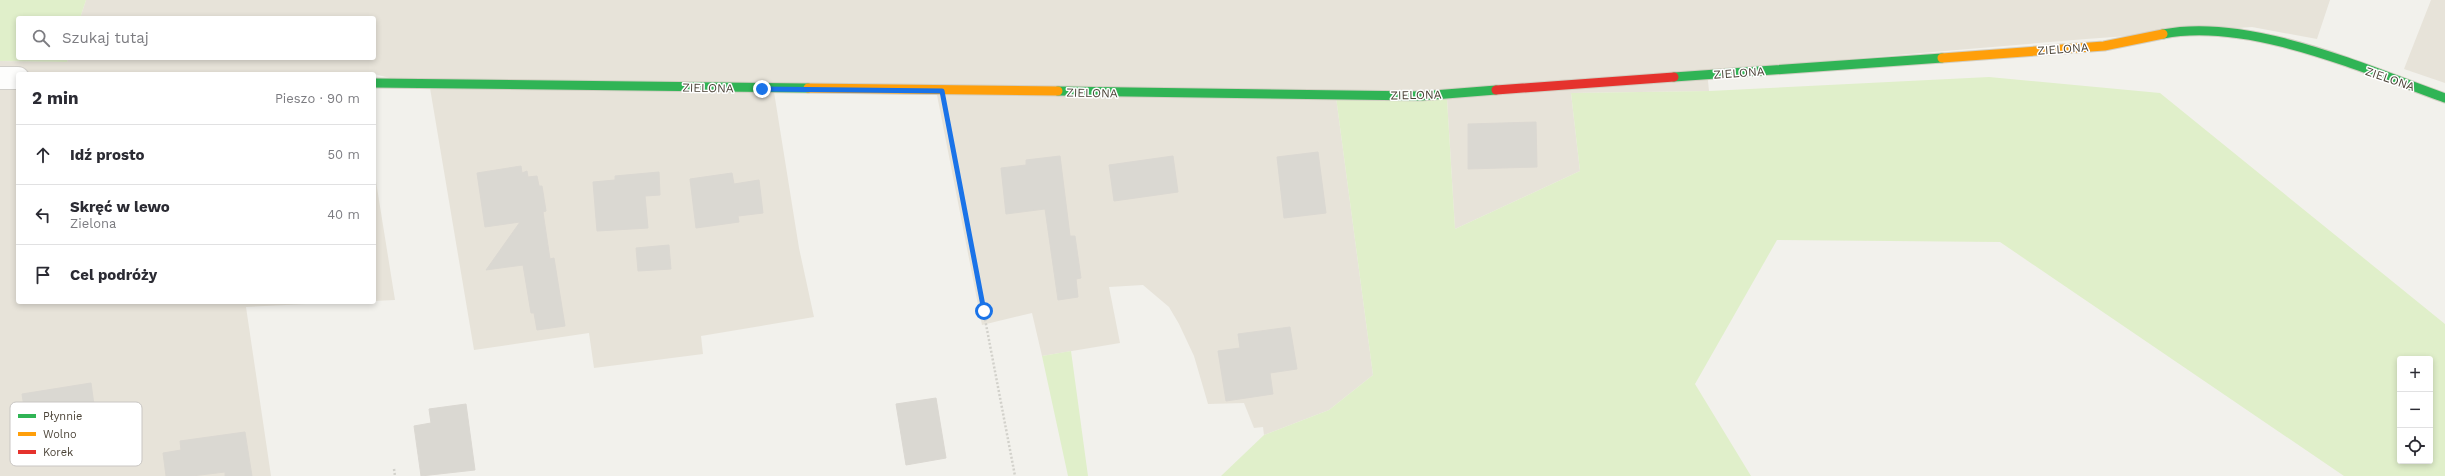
<!DOCTYPE html>
<html lang="pl">
<head>
<meta charset="utf-8">
<style>
	body { margin:0; font-family:"Work Sans",sans-serif; background:#f2f2f3; color:#2b2b33 }
	.controls { position:absolute; right:12px; bottom:12px; display:grid; overflow:hidden; border-radius:4px; box-shadow:0 2px 6px #0003 }
	.controls button { width:36px; height:36px; display:grid; place-items:center; padding:0; border:0; border-bottom:1px solid #e1e1e2; background:#fff; color:#2b2b33; font:20px sans-serif }
	.stop { position:absolute; width:12px; height:12px; margin:-9px; border:3px solid #1a73e8; border-radius:50%; background:#fff }
	.stop.end { background:#1a73e8; border-color:#fff; box-shadow:0 1px 4px #0008 }
	.list { margin:0; padding:0; list-style:none }
	h2 { display:flex; justify-content:space-between; align-items:center; height:52px; margin:0; padding:0 16px; font-size:17px }
	h2 small { font-size:13px; font-weight:400; color:#7c7c81 }
	.list li { display:grid; grid-template-columns:26px 1fr auto; gap:12px; align-items:center; box-sizing:border-box; height:60px; padding:0 16px; border-top:1px solid #e1e1e2 }
	.list b { display:block; font-size:15px; white-space:nowrap }
	.list p { margin:0; font-size:13px; white-space:nowrap; color:#7c7c81 }
	.list em { font-size:13px; font-style:normal; color:#7c7c81 }
	.icon { flex:none; width:22px; height:22px; fill:none; stroke:currentColor; stroke-width:2; stroke-linecap:round; stroke-linejoin:round }
	.map { position:relative; flex:none; width:2445px; height:476px; overflow:hidden }
	.search { position:absolute; background:#fff; box-shadow:0 2px 6px #0003; left:16px; top:16px; width:360px; height:44px; display:flex; align-items:center; gap:10px; box-sizing:border-box; padding:0 14px; border-radius:4px; color:#7c7c81; font-size:15px }
	.panel { position:absolute; background:#fff; box-shadow:0 2px 6px #0003; left:16px; top:72px; width:360px; height:232px; border-radius:4px }
	.map>svg:first-child { display:block }
	.residential { fill:#e7e3d9 }
	.green { fill:#e0efca; fill-rule:evenodd }
	.building { fill:#dad8d2; stroke:#dbd8d2 }
	.lines { fill:none; stroke-linecap:round; stroke-linejoin:round }
	.street-casing { stroke:#d0cec9; stroke-width:24 }
	.fast-casing { stroke:#d2cec2; stroke-width:11 }
	.slow-casing { stroke:#d2cec2; stroke-width:11 }
	.jam-casing { stroke:#d2cec2; stroke-width:11 }
	.path { stroke:#d2d1cb; stroke-width:2.5; stroke-dasharray:2 2; stroke-linecap:butt }
	.street { stroke:#fdfdfc; stroke-width:22 }
	.fast { stroke:#30b455; stroke-width:9 }
	.slow { stroke:#ff9f0a; stroke-width:9 }
	.jam { stroke:#e5322d; stroke-width:9 }
	.route { stroke:#1a73e8; stroke-width:5 }
	.labels { text-anchor:middle; stroke-width:3; stroke-linejoin:round; paint-order:stroke }
	.street-label { font-size:12px; fill:#4a4236; stroke:#fff }
	.key { fill:#fff; stroke:#c9c6c3; stroke-width:1 }
	.key-label { font-size:11px; fill:#4a4236 }
</style>
</head>
<body>
<div class="map">
<svg width="2445" height="476" viewBox="0 0 2445 476">
	<rect width="100%" height="100%" fill="#f2f1ec"/>
	<path class="residential" d="M86,0H2330L2317,39L2252,27L2086,39L1707,71L1709,91L1571,93L1580,171L1455,229L1447,99L1336,97L1373,375L1329,410L1264,435L1263,427L1254,428L1244,403L1208,404L1194,356L1179,324L1169,307L1143,285L1109,287L1120,343L1042,356L1032,313L982,325L937,95L774,92L799,248L814,317L701,336L703,354L594,368L589,333L474,350L430,88L374,74H18V302H348L246,307L271,476H0V61L67,62L68,58H374V18H80Z
		M2431,0H2445V83L2404,69Z
		M374,169L395,300L374,301Z"/>
	<path class="green" d="M0,0H86L80,18H18V58H68L67,62L0,61Z
		M1989,77L2160,93L2445,324V476H2344L2000,242L1777,240L1695,384L1751,476H1221L1264,435L1329,410L1373,375L1336,97L1447,99L1455,229L1580,171L1571,93L1709,91ZM2400,359H2430V461H2400Z
		M1071,351L1088,476H1068L1042,356Z"/>
	<path class="building" d="M1536,122L1537,167L1468,169V124Z
		M1318,152L1326,213L1284,218L1277,157Z
		M1060,156L1070,236H1075L1081,278L1076,279L1078,297L1058,300L1045,209L1006,214L1001,168L1026,165V160Z
		M1173,156L1178,192L1114,201L1109,165Z
		M521,166L522,173L527,171L528,177L537,176L539,186H542L546,211L543,212L550,259L554,258L565,326L537,330L534,313H531L523,265L486,270L520,222L485,227L477,173Z
		M659,172L660,195L645,196L648,228L597,231L593,182L615,180V176Z
		M732,173L734,184L759,180L763,213L738,216L739,222L696,228L690,179Z
		M669,245L671,269L638,271L636,248Z
		M1290,327L1297,369L1270,373L1273,394L1226,401L1218,351L1240,348L1238,334Z
		M91,383L97,427L45,435L43,418L26,420L22,394Z
		M936,398L946,458L906,465L896,404Z
		M466,404L475,470L421,476L414,426L431,423L429,409Z
		M245,432L252,476H225V472L192,476H166L163,453L181,450L180,441Z"/>
	<g class="lines">
		<defs>
			<path id="street" d="M0,78H18"/>
			<path id="fast" d="M2163,34C2249,17 2364,69 2445,98
				M1674,77L1942,58
				M374,83L808,88
				M1058,91L1421,96L1496,90"/>
			<path id="slow" d="M1942,58L2104,46L2163,34
				M808,88L1058,91"/>
			<path id="jam" d="M1496,90L1674,77"/>
		</defs>
		<use href="#street" class="street-casing"/>
		<use href="#fast" class="fast-casing"/>
		<use href="#slow" class="slow-casing"/>
		<use href="#jam" class="jam-casing"/>
		<path class="path" d="M946,115L1015,476
			M394,469L395,476"/>
		<use href="#street" class="street"/>
		<use href="#fast" class="fast"/>
		<use href="#slow" class="slow"/>
		<use href="#jam" class="jam"/>
	</g>
	<g class="lines">
		<path class="route" d="M762,89L942,91L984,311"/>
	</g>
	<g class="labels">
		<g class="street-label">
			<text transform="translate(2063 49) rotate(-4)" y="4">ZIELONA</text>
			<text transform="translate(1739 73) rotate(-4)" y="4">ZIELONA</text>
			<text transform="translate(2390 79) rotate(19)" y="4">ZIELONA</text>
			<text transform="translate(708 88) rotate(1)" y="4">ZIELONA</text>
			<text transform="translate(1092 93) rotate(1)" y="4">ZIELONA</text>
			<text transform="translate(1416 95) rotate(-1)" y="4">ZIELONA</text>
		</g>
	</g>
	<rect x="10" y="402" width="132" height="64" rx="6" class="key"/>
	<rect x="18" y="414" width="18" height="4" fill="#30b455"/>
	<rect x="18" y="432" width="18" height="4" fill="#ff9f0a"/>
	<rect x="18" y="450" width="18" height="4" fill="#e5322d"/>
	<g class="key-label">
		<text x="43" y="420">Płynnie</text>
		<text x="43" y="438">Wolno</text>
		<text x="43" y="456">Korek</text>
	</g>
</svg>
<div class="controls">
<button>+</button>
<button>−</button>
<button><svg class="icon" aria-label="locate" viewBox="0 0 24 24"><circle cx="12" cy="12" r="6"/><path d="M12 2v4M12 18v4M2 12h4M18 12h4"/></svg></button>
</div>
<div class="stop" style="left:984px;top:311px"></div>
<div class="stop end" style="left:762px;top:89px"></div>
<div class="search"><svg class="icon" aria-label="search" viewBox="0 0 24 24"><circle cx="10" cy="10" r="6"/><path d="M15 15l6 6"/></svg>Szukaj tutaj</div>
<section class="panel">
<h2>2 min<small>Pieszo · 90 m</small></h2>
<ul class="list">
<li><svg class="icon" aria-label="ahead" viewBox="0 0 24 24"><path d="M12 20V5M6 11l6-6 6 6"/></svg><div><b>Idź prosto</b></div><em>50 m</em></li>
<li><svg class="icon" aria-label="left" viewBox="0 0 24 24"><path d="M17 20v-9H6M10 6l-5 5 5 5"/></svg><div><b>Skręć w lewo</b><p>Zielona</p></div><em>40 m</em></li>
<li><svg class="icon" aria-label="arrive" viewBox="0 0 24 24"><path d="M6 21V4h12l-3 4 3 4H6"/></svg><div><b>Cel podróży</b></div></li>
</ul>
</section>
</div>
</body>
</html>
